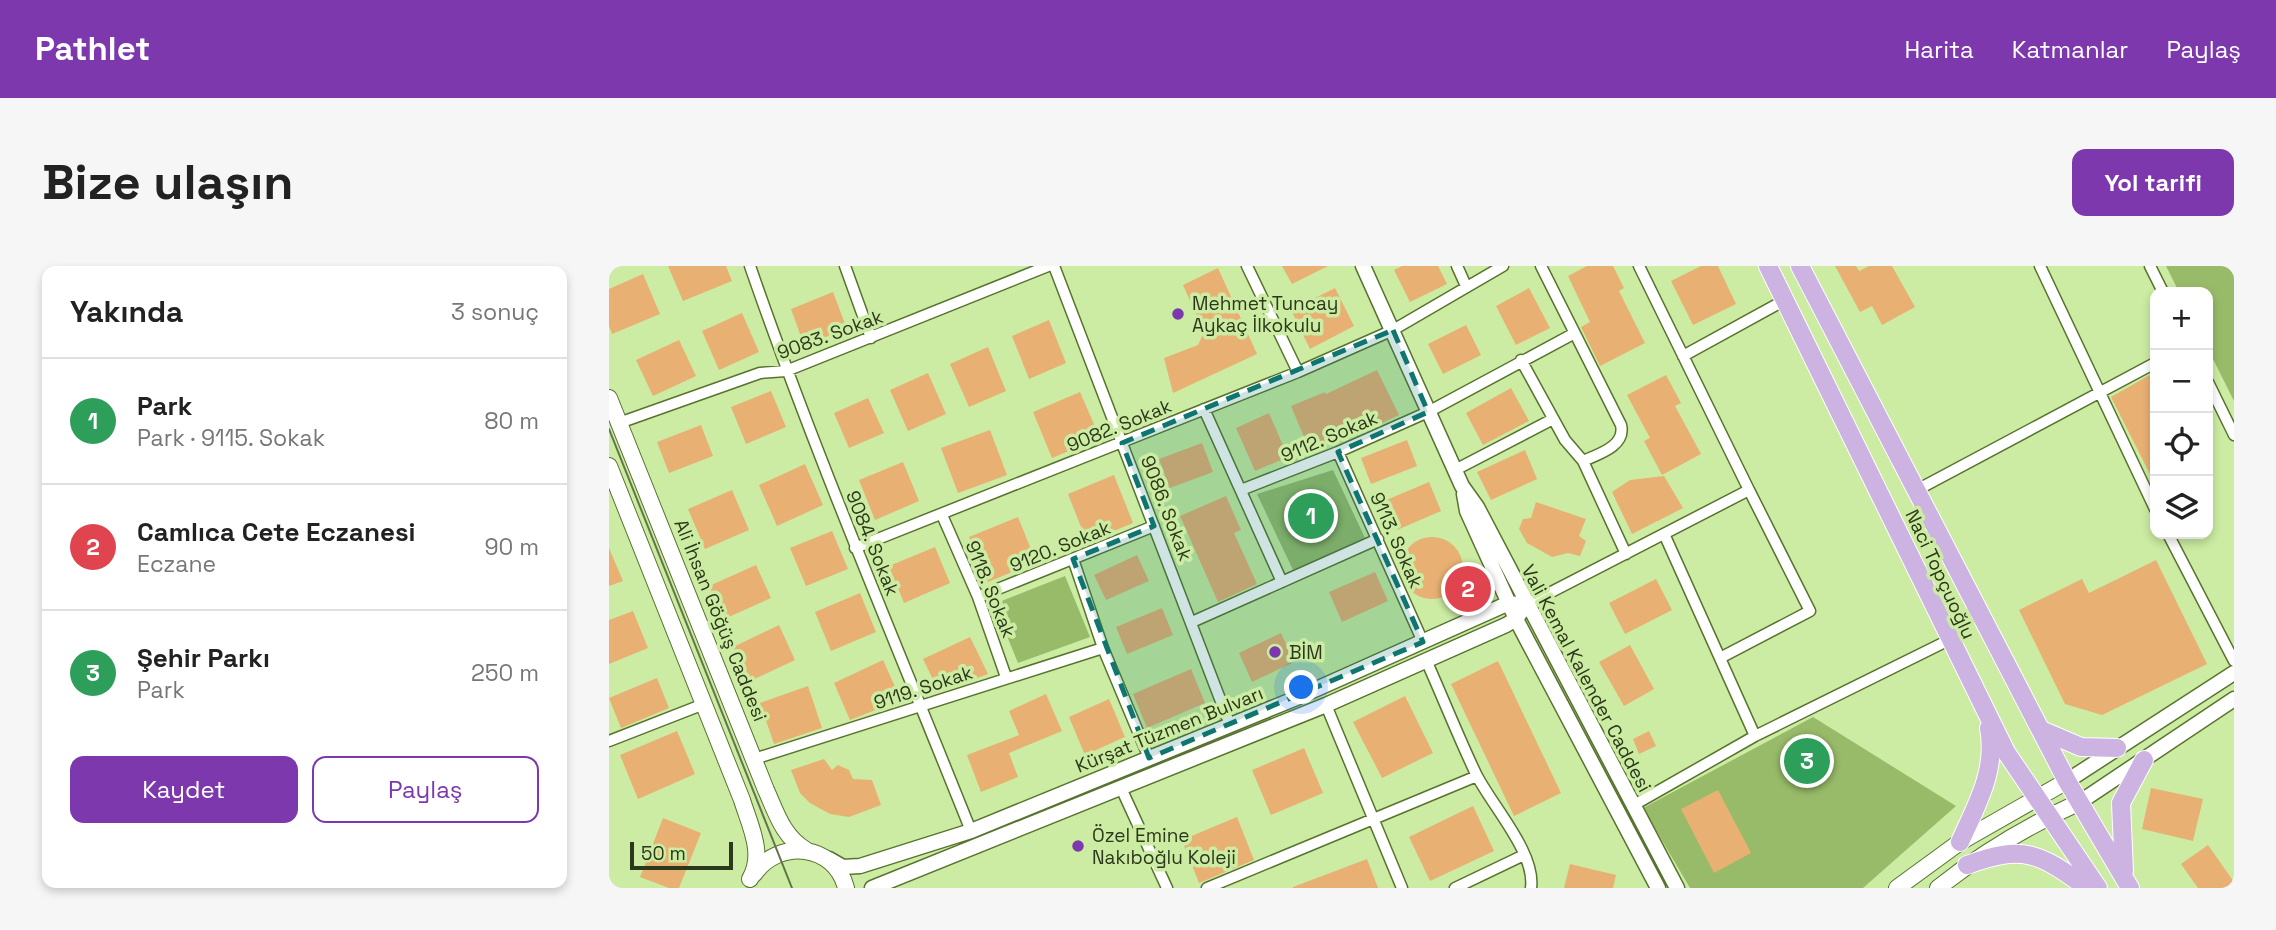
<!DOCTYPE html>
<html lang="tr">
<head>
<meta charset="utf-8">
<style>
	body { margin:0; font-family:"Space Grotesk",sans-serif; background:#f6f6f6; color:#222 }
	.controls { position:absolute; right:21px; top:21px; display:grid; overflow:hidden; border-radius:14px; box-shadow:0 4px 10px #0003 }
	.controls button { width:63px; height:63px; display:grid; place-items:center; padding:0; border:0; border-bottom:2px solid #e0e0e0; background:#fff; color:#222; font:35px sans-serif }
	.scale { position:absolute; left:21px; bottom:18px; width:103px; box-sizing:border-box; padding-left:7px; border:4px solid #2c381b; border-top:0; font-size:19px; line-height:24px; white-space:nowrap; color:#2c381b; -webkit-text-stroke:5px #cbeca2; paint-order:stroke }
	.you { position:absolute; left:693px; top:422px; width:24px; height:24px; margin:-18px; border:5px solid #fff; border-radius:50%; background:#1a73e8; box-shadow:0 0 0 10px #1a73e833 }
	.badge { display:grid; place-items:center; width:46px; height:46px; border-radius:50%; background:#7c38ac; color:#fff; font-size:23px; font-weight:700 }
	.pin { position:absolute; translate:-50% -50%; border:4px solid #fff; box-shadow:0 2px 7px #0006 }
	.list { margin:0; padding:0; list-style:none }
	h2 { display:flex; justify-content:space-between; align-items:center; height:91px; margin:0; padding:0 28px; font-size:30px }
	h2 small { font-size:23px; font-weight:400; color:#767676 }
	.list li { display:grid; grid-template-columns:46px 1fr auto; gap:21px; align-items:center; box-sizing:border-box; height:126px; padding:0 28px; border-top:2px solid #e0e0e0 }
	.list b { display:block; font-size:26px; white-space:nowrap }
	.list p { margin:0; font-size:23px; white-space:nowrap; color:#767676 }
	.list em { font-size:23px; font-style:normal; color:#767676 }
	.actions { display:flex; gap:14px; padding:21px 28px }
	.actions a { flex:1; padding:16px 0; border:2px solid #7c38ac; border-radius:14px; text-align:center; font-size:24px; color:#7c38ac }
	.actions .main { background:#7c38ac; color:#fff }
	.icon { flex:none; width:38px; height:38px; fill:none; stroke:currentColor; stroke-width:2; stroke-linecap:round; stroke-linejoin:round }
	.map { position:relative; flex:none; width:1625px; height:622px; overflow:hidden; border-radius:14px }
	header { display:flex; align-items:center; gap:42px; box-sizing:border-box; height:98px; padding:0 35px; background:#7c38ac; color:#fff }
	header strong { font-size:33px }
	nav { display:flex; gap:38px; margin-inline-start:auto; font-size:24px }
	.intro { display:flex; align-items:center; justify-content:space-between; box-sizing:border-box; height:168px; padding:0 42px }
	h1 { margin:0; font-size:49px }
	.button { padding:18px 32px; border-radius:14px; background:#7c38ac; color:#fff; font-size:24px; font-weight:700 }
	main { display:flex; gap:42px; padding:0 42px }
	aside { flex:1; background:#fff; border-radius:14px; box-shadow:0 4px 10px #0003 }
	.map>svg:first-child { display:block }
	.green { fill:#98bb69 }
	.building { fill:#e9b073 }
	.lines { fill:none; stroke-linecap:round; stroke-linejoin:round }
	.minor-casing { stroke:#58732e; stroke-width:13 }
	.tertiary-casing { stroke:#58732e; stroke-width:17 }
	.secondary-casing { stroke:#58732e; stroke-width:18 }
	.primary-casing { stroke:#fff; stroke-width:20 }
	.minor { stroke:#fff; stroke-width:10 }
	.tertiary { stroke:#fff; stroke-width:14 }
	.secondary { stroke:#fff; stroke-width:16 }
	.primary { stroke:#ccb3e2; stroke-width:18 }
	.tram { stroke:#63764a; stroke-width:2 }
	.marked { fill:#0f766e; fill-opacity:0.2; stroke:#0f766e; stroke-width:5; stroke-dasharray:14 9; stroke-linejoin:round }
	.poi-dot { fill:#7c38ac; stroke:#cbeca2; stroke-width:2.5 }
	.labels { text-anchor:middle; stroke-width:7; stroke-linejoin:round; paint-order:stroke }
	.poi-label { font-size:19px; fill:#2c381b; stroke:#cbeca2; text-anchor:start }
	.street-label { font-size:19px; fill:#2c381b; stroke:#cbeca2 }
</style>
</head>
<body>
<header>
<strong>Pathlet</strong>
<nav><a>Harita</a><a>Katmanlar</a><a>Paylaş</a></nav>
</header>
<div class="intro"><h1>Bize ulaşın</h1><a class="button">Yol tarifi</a></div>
<main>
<aside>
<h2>Yakında<small>3 sonuç</small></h2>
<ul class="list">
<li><span class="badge" style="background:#2e9e5b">1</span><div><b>Park</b><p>Park · 9115. Sokak</p></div><em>80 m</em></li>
<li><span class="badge" style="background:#e0444e">2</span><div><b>Camlıca Cete Eczanesi</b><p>Eczane</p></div><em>90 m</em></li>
<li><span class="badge" style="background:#2e9e5b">3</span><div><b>Şehir Parkı</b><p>Park</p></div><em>250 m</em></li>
</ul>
<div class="actions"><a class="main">Kaydet</a><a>Paylaş</a></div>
</aside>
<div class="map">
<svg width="1625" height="622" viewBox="0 0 1625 622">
	<rect width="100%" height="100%" fill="#cbeca2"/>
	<path class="green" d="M1557,0H1625V135L1599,83V26H1570Z
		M724,204L756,272L684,304L648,228Z
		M456,310L481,371L409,397L385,338Z
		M1204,451L1347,540L1254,622H1081L1034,542Z"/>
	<path class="building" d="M59,0H117L123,15L74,35Z
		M673,0H719L683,18Z
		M793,0H829L838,18L801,36L785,4Z
		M978,0H1004L1015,22L1010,25L1036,77L991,100L972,61L981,56L959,10Z
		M1092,0H1109L1127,38L1084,59L1062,15Z
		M1226,0H1247L1250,5L1260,0H1283L1306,41L1273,59L1263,40L1251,46Z
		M609,2L648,88L564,127L555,92L589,79L595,66L574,19Z
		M34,8L51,48L3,68L0,60V23Z
		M726,22L745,60L701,83L682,44Z
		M920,22L941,62L907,79L887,40Z
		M224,26L238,63L195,79L182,43Z
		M133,47L150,86L110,104L93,65Z
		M440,54L457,97L420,113L403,70Z
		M857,59L872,89L834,108L819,78Z
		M70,74L87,110L44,130L27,94Z
		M379,81L397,125L360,141L341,98Z
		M768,104L790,149L752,167L750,162L700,183L682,140L716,126L717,128Z
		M1546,106V218L1502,131Z
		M319,107L337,148L299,165L281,124Z
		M1057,109L1072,137L1066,140L1092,188L1053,209L1035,175L1041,172L1018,129Z
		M902,122L920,155L874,179L857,147Z
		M162,125L177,161L137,178L122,141Z
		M471,126L491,172L443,192L424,146Z
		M259,132L275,167L240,182L225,147Z
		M660,147L679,191L646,205L627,162Z
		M92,159L104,190L60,207L48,176Z
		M381,164L398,209L349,227L332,182Z
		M798,174L808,200L762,218L752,192Z
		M593,177L604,206L561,222L550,193Z
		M916,184L928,213L882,234L868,206Z
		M294,196L310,235L266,254L250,214Z
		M196,198L214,239L168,260L150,219Z
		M505,209L524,257L478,276L459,228Z
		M1055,210L1074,242L1023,268L1003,226L1021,214Z
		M820,216L832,245L788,264L775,235Z
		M123,224L140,264L96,283L79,243Z
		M617,230L632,264L625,267L648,318L609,336L571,250Z
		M927,236L977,253L970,270L977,275L971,290L959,287L943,291L918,277L910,263L914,253L922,252Z
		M409,251L427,296L379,316L360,271Z
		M223,265L239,303L197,320L181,282Z
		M792 302a31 31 0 1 1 62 0a31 31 0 1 1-62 0Z
		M326,281L341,317L295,337L280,300Z
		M0,282L14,315L0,320Z
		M528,289L540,315L497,334L485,309Z
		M1547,294L1598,398L1493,449L1456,438L1410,344L1473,313L1480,327Z
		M147,299L162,332L115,353L100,320Z
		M766,306L779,335L733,356L720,326Z
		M1047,313L1063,344L1016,368L1000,337Z
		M251,327L267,366L222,385L206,346Z
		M553,342L564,369L518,388L507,361Z
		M24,345L39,382L0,398V354Z
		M170,359L186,394L139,416L124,381Z
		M672,367L685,396L643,416L630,387Z
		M361,371L379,408L330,426L314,393Z
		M1021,379L1045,423L1015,440L990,396Z
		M274,394L292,434L241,454L225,417Z
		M889,395L952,527L905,550L842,418Z
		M582,403L596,437L538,462L524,428Z
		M48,412L60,442L12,462L0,432Z
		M199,420L213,462L165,478L151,437Z
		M437,428L453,465L400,487L409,511L372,526L358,489L410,469L400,445Z
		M796,430L824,487L773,512L744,456Z
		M500,433L516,471L476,489L460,451Z
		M68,465L86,508L29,533L11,489Z
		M1040,465L1047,480L1030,488L1024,473Z
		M695,482L714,527L662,549L643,504Z
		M215,493L223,504L229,499L240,504L244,513L263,514L272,539L240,551L221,548L201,537L191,527L182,504Z
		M1542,522L1594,533L1584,575L1533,563Z
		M1109,524L1142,587L1105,607L1072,543Z
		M864,540L885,585L821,615L800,571Z
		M628,551L645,594L590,617L573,574Z
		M54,552L92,567L70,622H60L31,611Z
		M1599,579L1625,616V622H1589L1572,598Z
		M758,593L769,622H684V621Z
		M961,598L1007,609L1004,622H955Z"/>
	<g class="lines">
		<defs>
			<path id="minor" d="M141,0C207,191 287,377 362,565
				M236,0L262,72
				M445,0L621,459
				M638,0L689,106
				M848,0L857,20
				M932,0L1012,159C1017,180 990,188 974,195L1017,288
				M1431,0L1546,243
				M1541,0L1554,26
				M1074,90L1176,34
				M912,94L956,174L974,195
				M1599,116L1625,169
				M595,143L673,316
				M10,157L151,107L177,105L439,0
				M729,186L814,376
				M846,204L944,153
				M632,224L729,186L819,146L964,68
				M1306,225L1546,97
				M333,249L369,331L397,411
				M1559,268L1625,395
				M1056,270L1146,470
				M246,282L689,106L784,64L894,0
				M464,293L494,382L540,492
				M369,331L545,260
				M917,339L1140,224L1030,0
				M583,356L769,273
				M1111,392L1201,345L1140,224
				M817,394C834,432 849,470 867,508C883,540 927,587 922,622
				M717,439L793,622
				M0,475L95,438
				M145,493L494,382
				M512,522L558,622
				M1023,540L1146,470L1340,374
				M598,622L868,510
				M846,622L915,589"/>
			<path id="tertiary" d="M754,0L853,220L868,241L1068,622
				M855,228L858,245L907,353L1049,622
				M1458,515L1625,407
				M1471,536L1625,433
				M220,593L234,601L251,600L362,565L685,433L900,337L917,339L907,353L897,359L717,439L263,622"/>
			<path id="secondary" d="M0,132L157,524C167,546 174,571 197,584
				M0,200L133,534C141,560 156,588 141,613
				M145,608C170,572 226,578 237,622
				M1288,622L1351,576L1458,515
				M1329,622C1373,587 1420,559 1471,536"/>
			<path id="primary" d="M1159,0L1397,486L1489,622
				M1191,0L1458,515L1521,622
				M1432,464L1472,481L1508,482
				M1351,576C1368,538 1388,504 1380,462
				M1358,599C1414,578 1431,587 1478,622
				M1515,605L1512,537L1535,494"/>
		</defs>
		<use href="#minor" class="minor-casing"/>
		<use href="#tertiary" class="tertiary-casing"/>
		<use href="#secondary" class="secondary-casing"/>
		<use href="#primary" class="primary-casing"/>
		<use href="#minor" class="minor"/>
		<use href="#tertiary" class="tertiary"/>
		<use href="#secondary" class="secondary"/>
		<use href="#primary" class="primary"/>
		<path class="tram" d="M0,163L183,622"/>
	</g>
	<path class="marked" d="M784,64L819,146L729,186L814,376L540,492L464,293L545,260L513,177Z"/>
	<g class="poi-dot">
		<circle cx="569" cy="48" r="7"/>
		<circle cx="666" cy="386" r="7"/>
		<circle cx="469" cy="580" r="7"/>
	</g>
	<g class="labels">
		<g class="poi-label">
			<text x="583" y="44">Mehmet Tuncay<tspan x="583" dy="22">Aykaç İlkokulu</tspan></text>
			<text x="680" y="393">BİM</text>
			<text x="483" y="576">Özel Emine<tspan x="483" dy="22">Nakıboğlu Koleji</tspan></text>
		</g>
		<g class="street-label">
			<text transform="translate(221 68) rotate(-20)" y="7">9083. Sokak</text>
			<text transform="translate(510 159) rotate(-22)" y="7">9082. Sokak</text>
			<text transform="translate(720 170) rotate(-23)" y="7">9112. Sokak</text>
			<text transform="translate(558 242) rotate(69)" y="7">9086. Sokak</text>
			<text transform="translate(788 274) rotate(66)" y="7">9113. Sokak</text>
			<text transform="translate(264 277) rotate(68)" y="7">9084. Sokak</text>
			<text transform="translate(451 280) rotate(-22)" y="7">9120. Sokak</text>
			<text transform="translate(1332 308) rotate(65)" y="7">Naci Topçuoğlu</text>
			<text transform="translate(382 323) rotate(68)" y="7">9118. Sokak</text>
			<text transform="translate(112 354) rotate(68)" y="7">Ali İhsan Göğüş Caddesi</text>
			<text transform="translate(978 412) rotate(62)" y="7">Vali Kemal Kalender Caddesi</text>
			<text transform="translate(314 421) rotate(-18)" y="7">9119. Sokak</text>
			<text transform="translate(560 463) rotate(-22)" y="7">Kürşat Tüzmen Bulvarı</text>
		</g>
	</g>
</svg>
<div class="controls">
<button>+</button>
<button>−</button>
<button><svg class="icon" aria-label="locate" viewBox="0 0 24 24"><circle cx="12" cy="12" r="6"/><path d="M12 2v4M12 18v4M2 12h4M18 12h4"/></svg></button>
<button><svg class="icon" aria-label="layers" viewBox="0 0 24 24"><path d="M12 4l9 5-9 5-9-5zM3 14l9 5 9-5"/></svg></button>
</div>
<div class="scale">50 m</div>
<div class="you"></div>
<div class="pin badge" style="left:702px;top:250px;background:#2e9e5b">1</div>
<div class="pin badge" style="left:859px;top:323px;background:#e0444e">2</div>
<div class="pin badge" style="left:1198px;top:495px;background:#2e9e5b">3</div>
</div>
</main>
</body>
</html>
